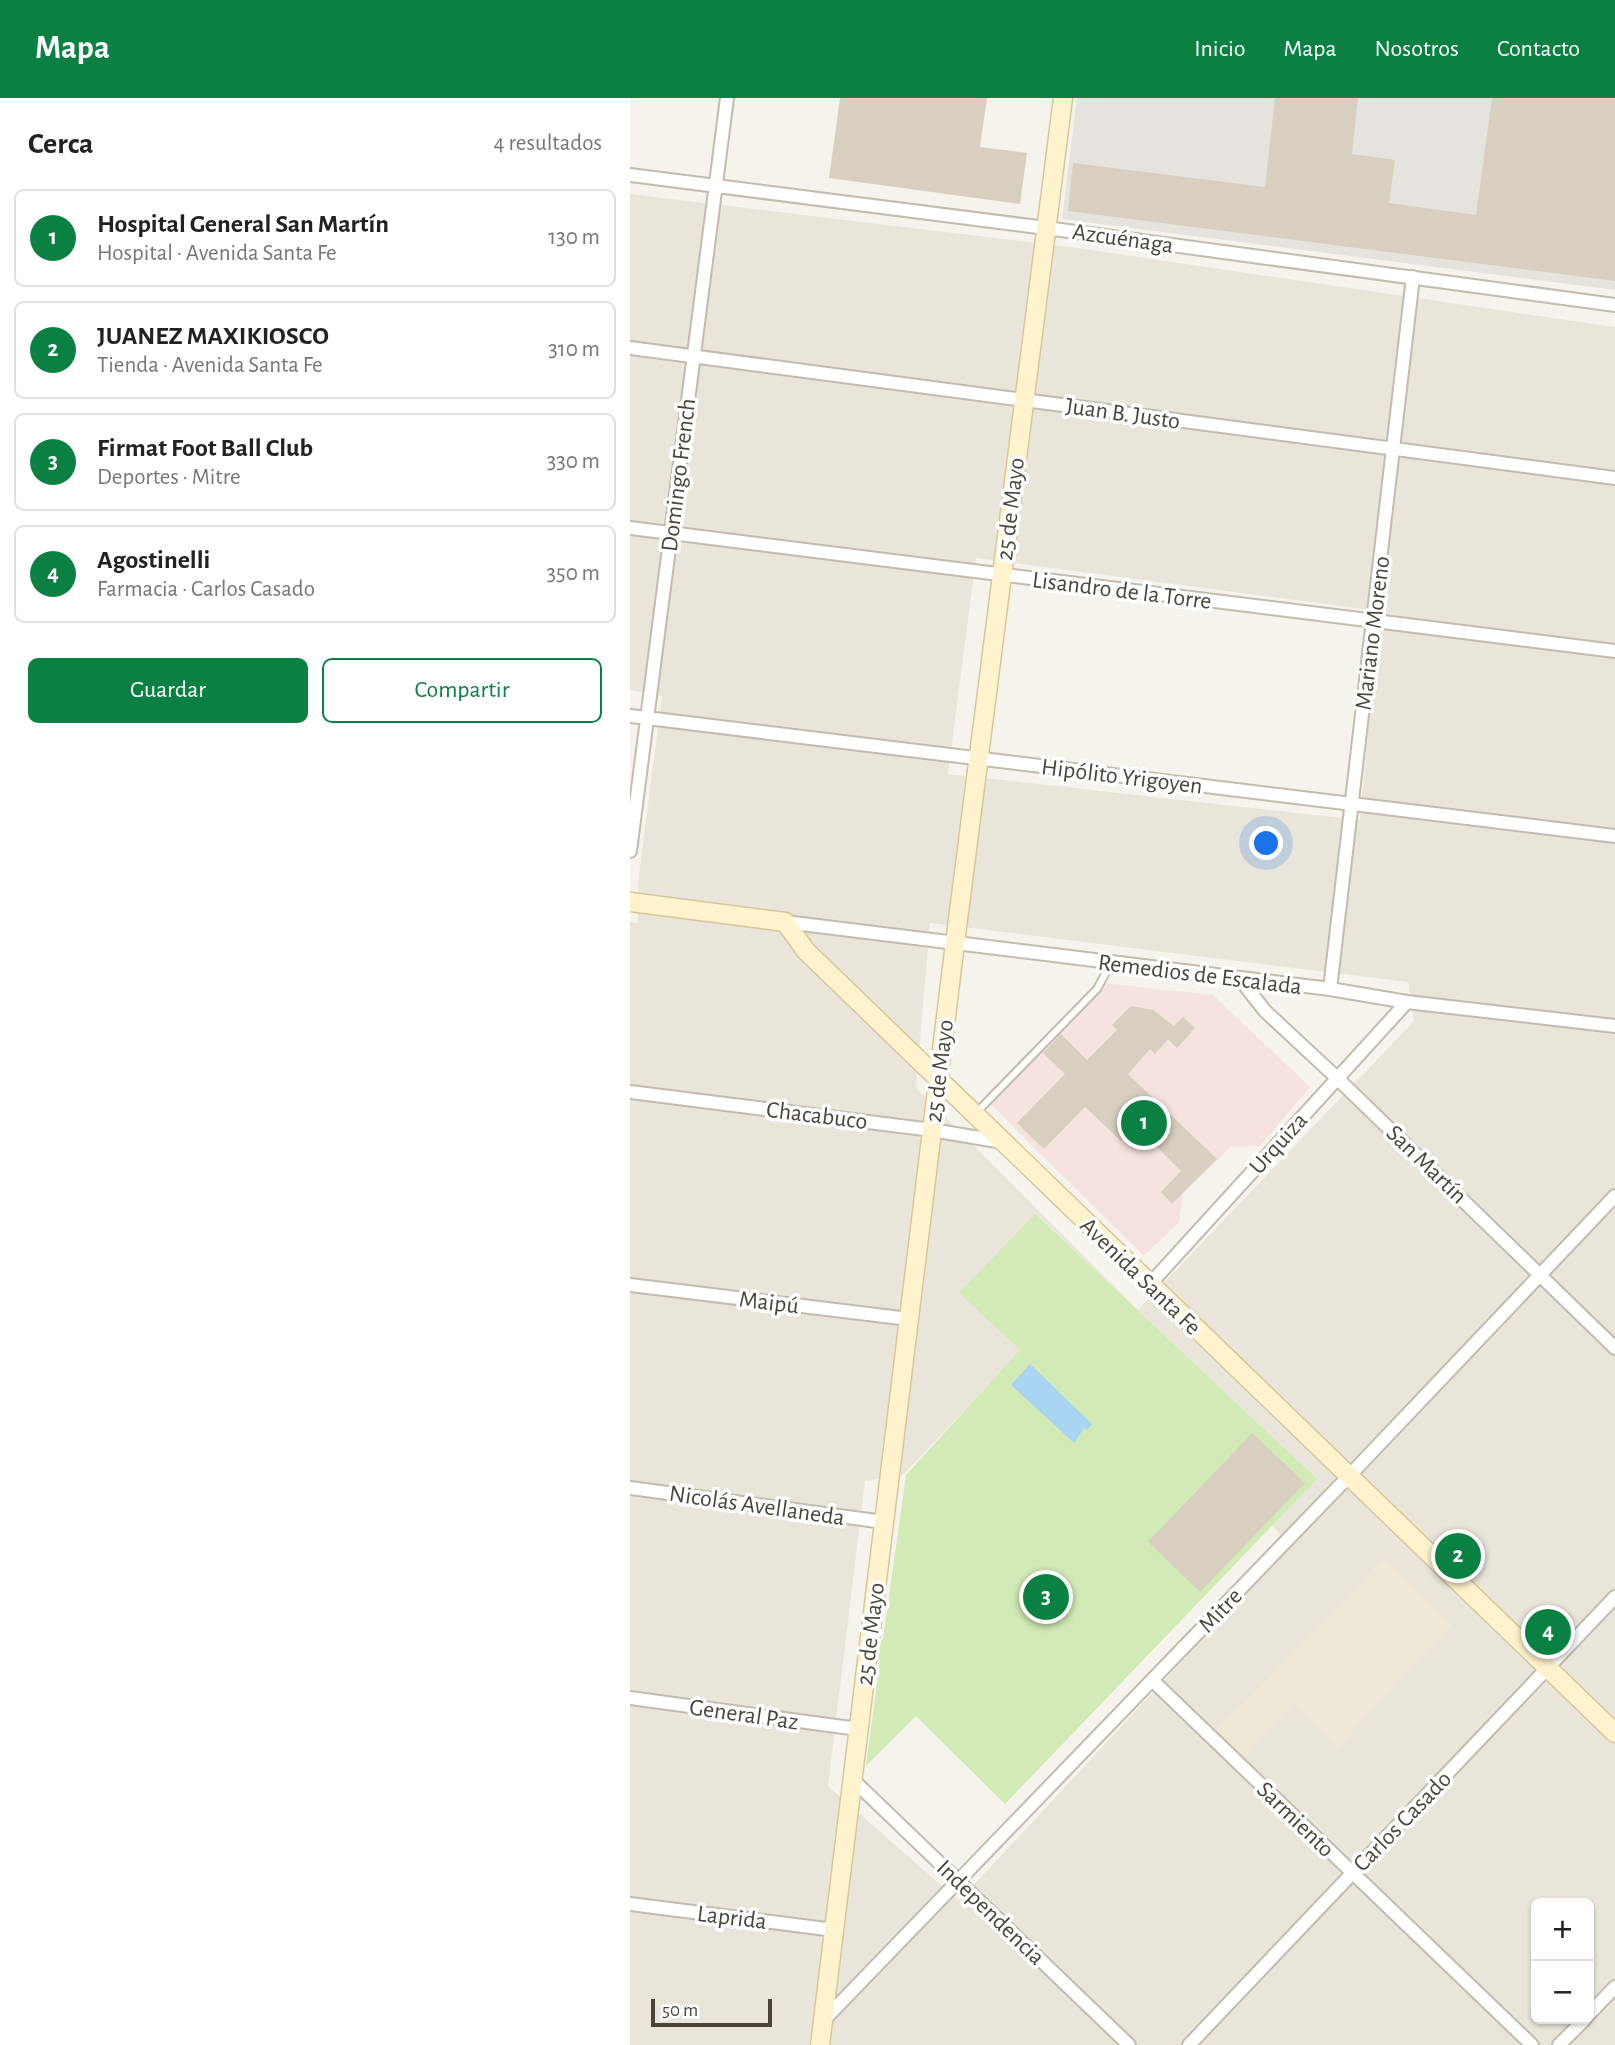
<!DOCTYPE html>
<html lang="es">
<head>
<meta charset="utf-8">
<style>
	body { margin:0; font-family:"Alegreya Sans",sans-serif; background:#f2f2f2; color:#222 }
	.controls { position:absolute; right:21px; bottom:21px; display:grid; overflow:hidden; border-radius:10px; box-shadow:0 2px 5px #0004 }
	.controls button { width:63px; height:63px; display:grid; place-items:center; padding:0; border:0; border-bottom:2px solid #e0e0e0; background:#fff; color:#222; font:35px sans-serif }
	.scale { position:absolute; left:21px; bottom:18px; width:121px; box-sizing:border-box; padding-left:7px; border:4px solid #4b4439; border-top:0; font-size:19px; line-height:24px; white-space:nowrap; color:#4b4439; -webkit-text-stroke:5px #fff; paint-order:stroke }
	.you { position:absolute; left:637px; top:746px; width:24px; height:24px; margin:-18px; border:5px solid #fff; border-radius:50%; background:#1a73e8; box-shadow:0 0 0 10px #1a73e833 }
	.badge { display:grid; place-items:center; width:46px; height:46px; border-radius:50%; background:#0b8043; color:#fff; font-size:23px; font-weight:700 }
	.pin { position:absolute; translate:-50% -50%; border:4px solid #fff; box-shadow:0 2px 7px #0006 }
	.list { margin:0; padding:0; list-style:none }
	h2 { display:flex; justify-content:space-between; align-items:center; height:91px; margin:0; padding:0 28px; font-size:30px }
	h2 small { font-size:23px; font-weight:400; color:#767676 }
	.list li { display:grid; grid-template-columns:46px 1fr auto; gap:21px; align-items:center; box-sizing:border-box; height:98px; margin:0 14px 14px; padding:0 14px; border:2px solid #e0e0e0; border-radius:10px }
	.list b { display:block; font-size:26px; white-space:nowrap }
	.list p { margin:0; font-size:23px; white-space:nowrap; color:#767676 }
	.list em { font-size:23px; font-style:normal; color:#767676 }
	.actions { display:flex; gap:14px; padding:21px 28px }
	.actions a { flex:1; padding:16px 0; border:2px solid #0b8043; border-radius:10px; text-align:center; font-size:24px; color:#0b8043 }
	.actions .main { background:#0b8043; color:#fff }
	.map { position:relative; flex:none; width:985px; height:1947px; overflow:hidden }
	header { display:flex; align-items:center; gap:42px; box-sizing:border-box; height:98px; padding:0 35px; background:#0b8043; color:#fff }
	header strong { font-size:33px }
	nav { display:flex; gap:38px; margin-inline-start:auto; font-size:24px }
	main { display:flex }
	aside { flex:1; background:#fff }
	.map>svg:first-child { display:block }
	.residential { fill:#eae5da; fill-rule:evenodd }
	.industrial { fill:#e6e2dd }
	.education { fill:#efe8d6 }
	.medical { fill:#f6e3e0 }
	.green { fill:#d2eab5 }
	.water { fill:#a9d4f2 }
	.building { fill:#d8cfc1 }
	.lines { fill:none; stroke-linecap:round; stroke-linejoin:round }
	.lane-casing { stroke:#c2bbae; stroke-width:10 }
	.street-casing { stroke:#c2bbae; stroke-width:16 }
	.secondary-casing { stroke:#d6c79b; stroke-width:21 }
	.lane { stroke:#fff; stroke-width:6 }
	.street { stroke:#fff; stroke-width:12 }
	.secondary { stroke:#fff3cd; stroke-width:18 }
	.labels { text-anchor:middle; stroke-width:7; stroke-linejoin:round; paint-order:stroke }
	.street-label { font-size:24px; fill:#4b4439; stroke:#fff }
</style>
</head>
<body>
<header>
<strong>Mapa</strong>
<nav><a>Inicio</a><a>Mapa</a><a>Nosotros</a><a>Contacto</a></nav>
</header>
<main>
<aside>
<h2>Cerca<small>4 resultados</small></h2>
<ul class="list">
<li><span class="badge">1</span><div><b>Hospital General San Martín</b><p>Hospital · Avenida Santa Fe</p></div><em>130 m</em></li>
<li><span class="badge">2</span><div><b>JUANEZ MAXIKIOSCO</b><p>Tienda · Avenida Santa Fe</p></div><em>310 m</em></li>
<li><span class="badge">3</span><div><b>Firmat Foot Ball Club</b><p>Deportes · Mitre</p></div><em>330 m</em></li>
<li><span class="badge">4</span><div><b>Agostinelli</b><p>Farmacia · Carlos Casado</p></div><em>350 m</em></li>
</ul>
<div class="actions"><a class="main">Guardar</a><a>Compartir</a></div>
</aside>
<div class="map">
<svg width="985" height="1947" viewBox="0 0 985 1947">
	<rect width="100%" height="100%" fill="#f6f3ec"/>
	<path class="residential" d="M0,96L440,149L985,229V1947H0V824L8,825V785L32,598L0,592ZM346,460L749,513L730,722L318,676ZM300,825L778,884L784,923L508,1212L286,990ZM334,1194L585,1373L661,1446L329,1803L198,1688L235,1383L273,1377L391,1253ZM906,1805H959V1921H906Z"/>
	<path class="industrial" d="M447,0H985V192L432,121Z"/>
	<path class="education" d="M755,1459L823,1527L707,1650L664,1608L613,1661L587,1632Z"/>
	<path class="medical" d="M474,885L583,897L680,989L630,1048L601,1049L553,1095L549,1124L514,1158L357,1003Z"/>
	<path class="green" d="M405,1116L687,1381L375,1706L286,1618L236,1668L250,1563L241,1554L253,1541L276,1377L390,1252L329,1195Z"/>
	<path class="water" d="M400,1266L462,1326L457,1332L454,1330L444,1345L381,1287Z"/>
	<path class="building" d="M210,0H357L350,49L397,55L390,106L199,80Z
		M645,0H728L722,56L765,62L759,105L846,117L862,0H985V183L438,113L443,65L635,89Z
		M501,908L523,912L544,928L553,919L565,930L547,950L538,941L525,956L520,951L498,976L587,1061L542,1106L531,1094L551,1073L505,1027L491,1043L455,1009L414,1051L387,1025L435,976L413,955L431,936L457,962L487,932L482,927Z
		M622,1335L675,1385L570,1494L518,1444Z"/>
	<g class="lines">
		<defs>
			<path id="lane" d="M345,1016L467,891L481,865"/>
			<path id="street" d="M0,77L416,130L985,207
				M0,250L985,380
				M0,430L985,553
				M0,618L985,738
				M0,753L97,0
				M155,824L700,891L777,904L985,928
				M610,881L635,913L707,980L985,1250
				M700,891L783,179
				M0,994L302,1032L373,1044
				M520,1186L777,904
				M0,1187L279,1221
				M0,1390L254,1424
				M522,1582L902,1947
				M0,1600L228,1631
				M222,1681L499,1947
				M0,1806L204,1832
				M959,1916L985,1889
				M193,1923L719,1378L985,1098
				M559,1947L985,1499
				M929,1947L955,1921"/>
			<path id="secondary" d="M0,804L155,824L176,853L985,1635
				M190,1947L325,845L433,0"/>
		</defs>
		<use href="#lane" class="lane-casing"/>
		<use href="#street" class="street-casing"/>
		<use href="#secondary" class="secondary-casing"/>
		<use href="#lane" class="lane"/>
		<use href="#street" class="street"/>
		<use href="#secondary" class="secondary"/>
	</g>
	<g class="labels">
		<g class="street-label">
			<text transform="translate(493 140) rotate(8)" y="8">Azcuénaga</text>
			<text transform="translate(493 315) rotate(8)" y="8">Juan B. Justo</text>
			<text transform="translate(48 377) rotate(-83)" y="8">Domingo French</text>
			<text transform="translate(380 411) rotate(-83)" y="8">25 de Mayo</text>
			<text transform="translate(492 492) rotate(7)" y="8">Lisandro de la Torre</text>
			<text transform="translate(742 535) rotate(-83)" y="8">Mariano Moreno</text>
			<text transform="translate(492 678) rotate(7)" y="8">Hipólito Yrigoyen</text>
			<text transform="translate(570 876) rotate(7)" y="8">Remedios de Escalada</text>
			<text transform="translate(309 973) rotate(-83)" y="8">25 de Mayo</text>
			<text transform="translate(187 1017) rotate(7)" y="8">Chacabuco</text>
			<text transform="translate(648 1045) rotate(-48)" y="8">Urquiza</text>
			<text transform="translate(797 1066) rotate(44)" y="8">San Martín</text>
			<text transform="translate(511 1178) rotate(44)" y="8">Avenida Santa Fe</text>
			<text transform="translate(139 1204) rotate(7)" y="8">Maipú</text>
			<text transform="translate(127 1407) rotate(8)" y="8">Nicolás Avellaneda</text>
			<text transform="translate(590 1512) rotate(-46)" y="8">Mitre</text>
			<text transform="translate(240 1536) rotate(-83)" y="8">25 de Mayo</text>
			<text transform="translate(114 1616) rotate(8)" y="8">General Paz</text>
			<text transform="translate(666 1721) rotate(44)" y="8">Sarmiento</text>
			<text transform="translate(772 1723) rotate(-46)" y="8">Carlos Casado</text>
			<text transform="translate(361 1814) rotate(44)" y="8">Independencia</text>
			<text transform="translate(102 1819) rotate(7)" y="8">Laprida</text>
		</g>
	</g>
</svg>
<div class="controls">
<button>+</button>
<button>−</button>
</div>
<div class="scale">50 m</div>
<div class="you"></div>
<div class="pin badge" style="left:514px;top:1025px">1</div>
<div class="pin badge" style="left:828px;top:1458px">2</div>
<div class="pin badge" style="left:416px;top:1499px">3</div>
<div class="pin badge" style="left:918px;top:1534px">4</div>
</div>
</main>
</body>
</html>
